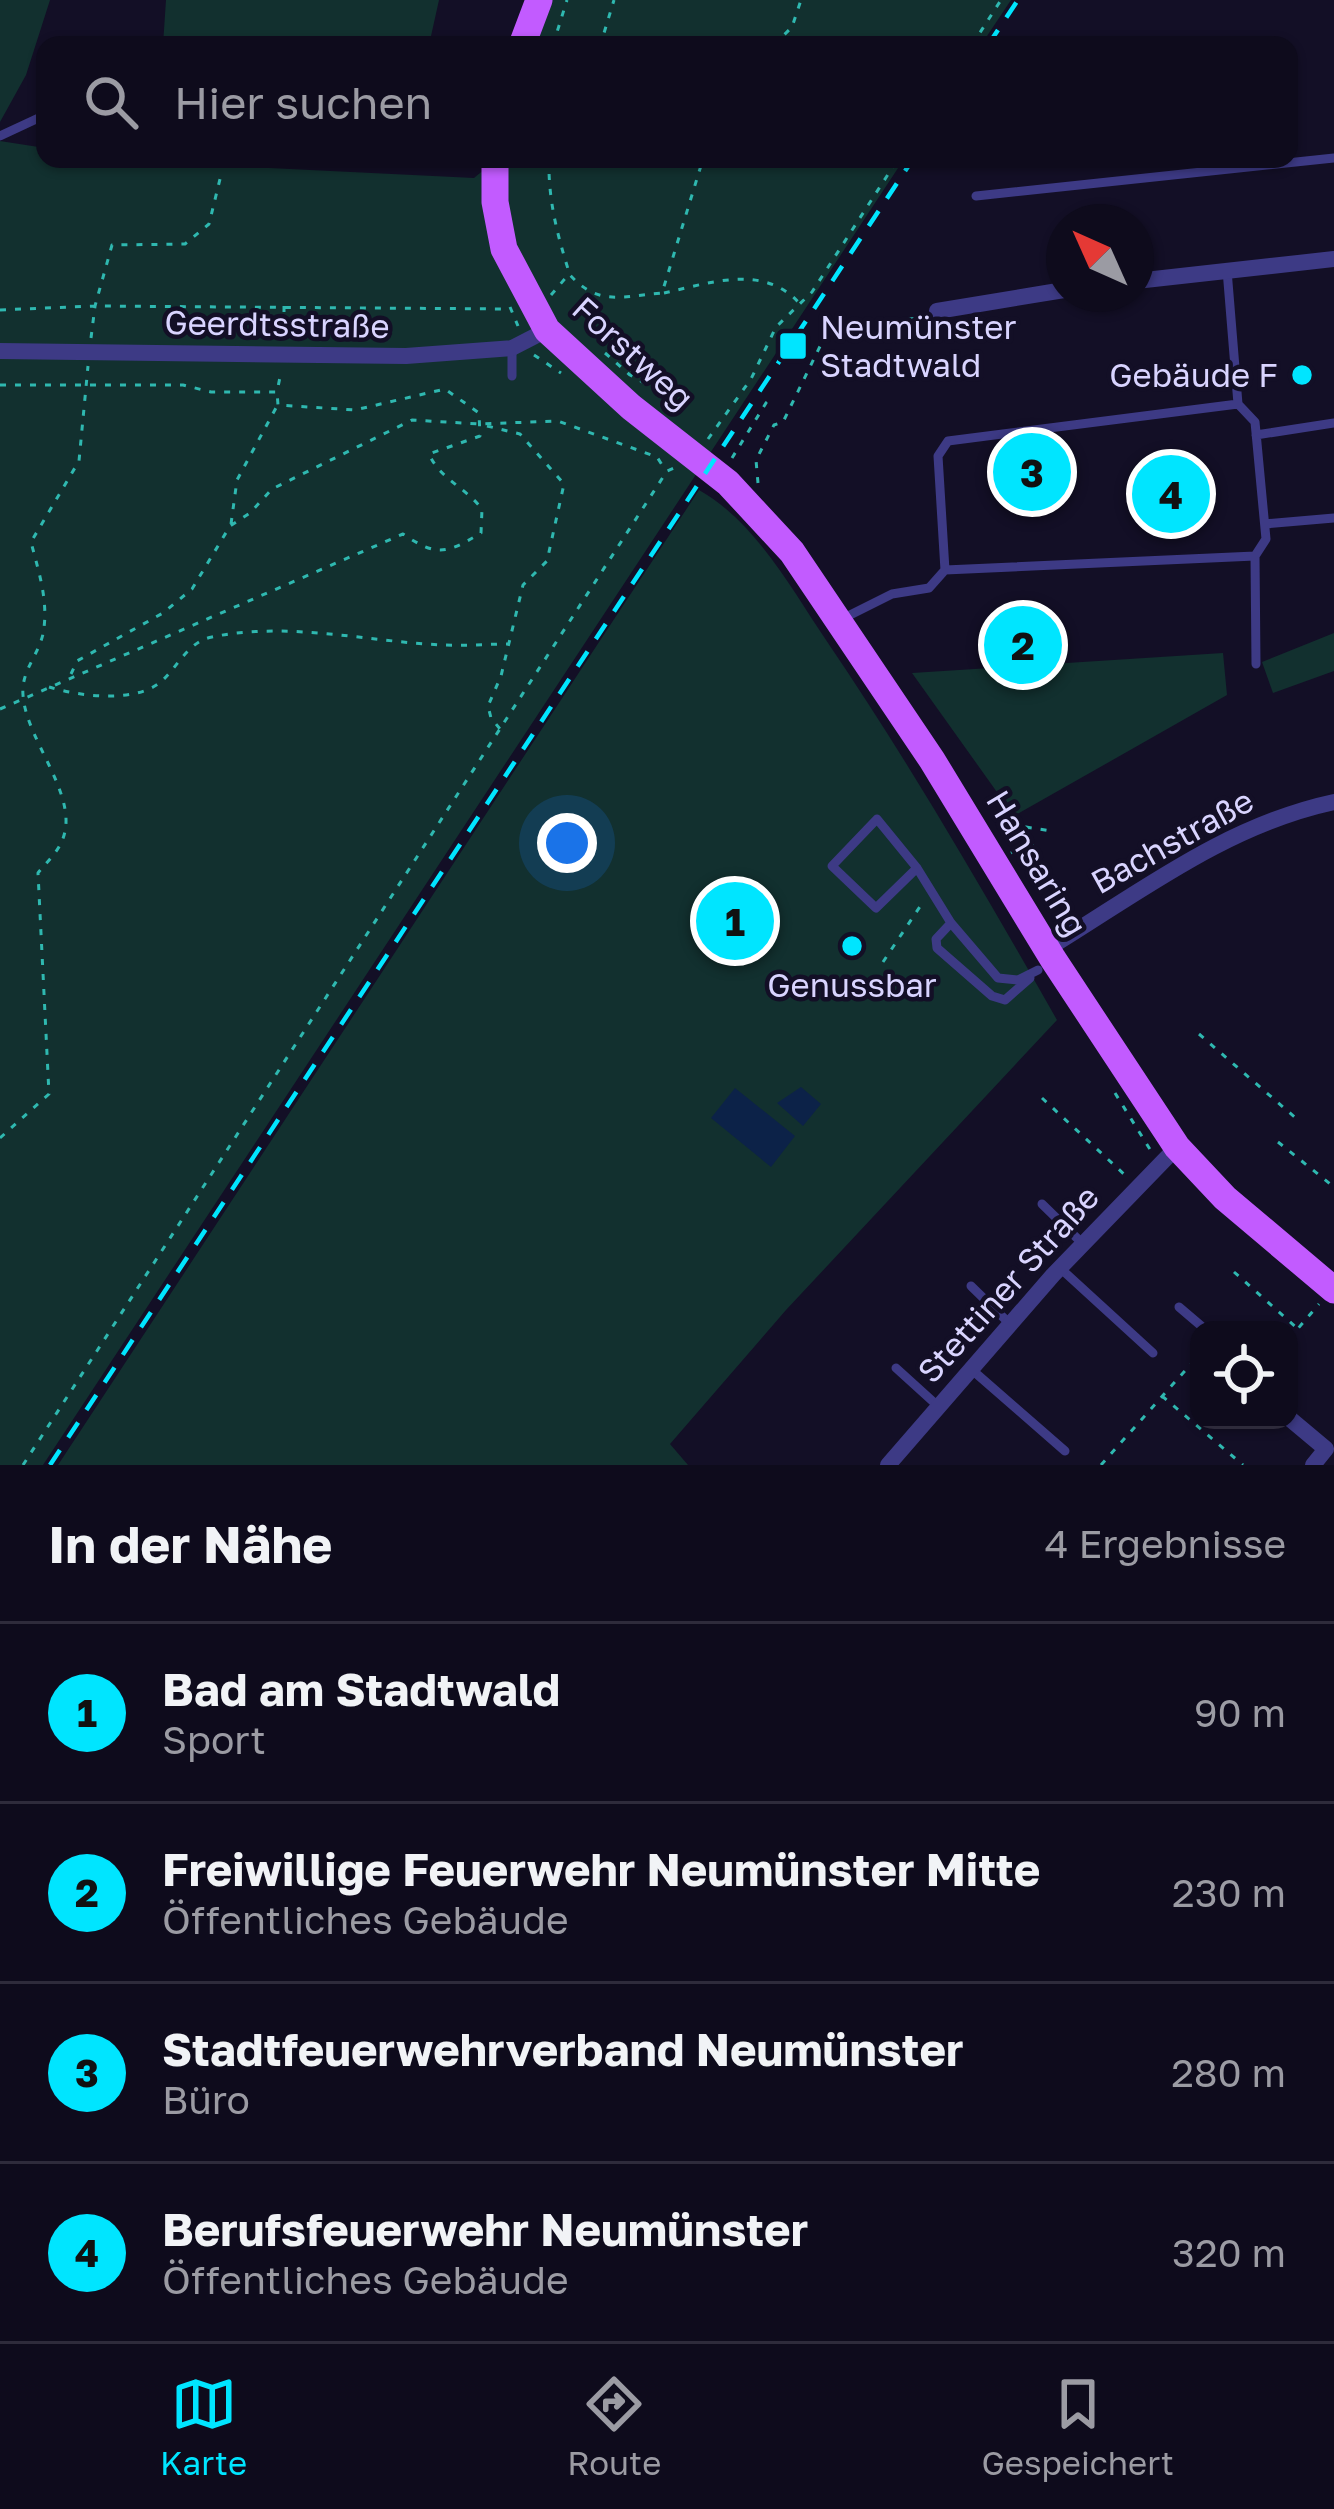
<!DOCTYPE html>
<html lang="de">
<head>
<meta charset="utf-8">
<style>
	body { margin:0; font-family:"Golos Text",sans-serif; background:#171425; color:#f1f3f6 }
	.controls { position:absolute; right:36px; bottom:36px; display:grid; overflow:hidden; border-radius:24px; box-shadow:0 3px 9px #0004 }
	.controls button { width:108px; height:108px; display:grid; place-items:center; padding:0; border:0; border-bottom:3px solid #2e2b3b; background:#0e0b1c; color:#f1f3f6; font:60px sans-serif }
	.compass { position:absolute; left:1046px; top:204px; width:108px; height:108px; border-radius:50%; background:#0e0b1c; box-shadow:0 3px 9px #0004; rotate:315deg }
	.you { position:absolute; left:567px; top:843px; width:42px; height:42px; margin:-30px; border:9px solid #fff; border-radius:50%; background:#1a73e8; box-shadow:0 0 0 18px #1a73e833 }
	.badge { display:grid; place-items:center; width:78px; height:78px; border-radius:50%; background:#00e5ff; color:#111; font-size:39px; font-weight:700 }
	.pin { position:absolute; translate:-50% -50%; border:6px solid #fff; box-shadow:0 3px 12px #0006 }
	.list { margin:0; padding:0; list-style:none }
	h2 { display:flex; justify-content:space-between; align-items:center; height:156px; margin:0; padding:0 48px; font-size:51px }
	h2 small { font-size:39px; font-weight:400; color:#9b9ba3 }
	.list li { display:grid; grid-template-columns:78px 1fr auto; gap:36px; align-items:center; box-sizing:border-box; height:180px; padding:0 48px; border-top:3px solid #2e2b3b }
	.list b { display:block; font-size:45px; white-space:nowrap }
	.list p { margin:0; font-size:39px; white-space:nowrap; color:#9b9ba3 }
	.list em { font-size:39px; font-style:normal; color:#9b9ba3 }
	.icon { flex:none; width:66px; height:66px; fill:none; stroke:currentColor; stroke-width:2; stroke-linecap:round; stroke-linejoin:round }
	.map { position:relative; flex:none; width:1334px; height:1465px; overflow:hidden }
	.search { position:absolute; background:#0e0b1c; box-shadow:0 3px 9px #0004; left:36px; right:36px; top:36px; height:132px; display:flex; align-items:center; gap:30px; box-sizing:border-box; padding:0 42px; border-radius:24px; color:#9b9ba3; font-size:45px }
	.sheet { height:876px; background:#0e0b1c }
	nav { display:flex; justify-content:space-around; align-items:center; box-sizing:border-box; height:168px; border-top:3px solid #2e2b3b; background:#0e0b1c; font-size:33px; color:#9b9ba3 }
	nav a { display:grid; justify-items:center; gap:6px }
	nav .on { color:#00e5ff }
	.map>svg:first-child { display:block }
	.green { fill:#12302f }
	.water { fill:#0c2248 }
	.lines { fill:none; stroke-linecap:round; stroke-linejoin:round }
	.path { stroke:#2fb8b0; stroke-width:3; stroke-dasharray:6 9; stroke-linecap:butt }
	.service { stroke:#3d3a85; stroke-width:9 }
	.minor { stroke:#3d3a85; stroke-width:16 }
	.primary { stroke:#c25bff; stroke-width:27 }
	.rail { stroke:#00e5ff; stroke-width:4.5; stroke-dasharray:18 15; stroke-linecap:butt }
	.poi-dot { fill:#00e5ff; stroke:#130f26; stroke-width:4.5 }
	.labels { text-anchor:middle; stroke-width:9; stroke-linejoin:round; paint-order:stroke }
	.street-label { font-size:33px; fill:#d9d4ff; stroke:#130f26 }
	.poi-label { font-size:33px; fill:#d9d4ff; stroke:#130f26; text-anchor:start }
</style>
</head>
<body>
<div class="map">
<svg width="1334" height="1465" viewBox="0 0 1334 1465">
	<rect width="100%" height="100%" fill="#130f26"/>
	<path class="green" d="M0,0H50L26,75L0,122Z
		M166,0H439L429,45H163Z
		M550,0H1011L981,45H533Z
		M0,141L45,148V159H211V165L474,178L497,159H904L43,1465H0Z
		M699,490C756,522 792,590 828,643C911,765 984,892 1057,1020L786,1310L670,1444L688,1465H58Z
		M1334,633V671L1273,693L1262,662Z
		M1223,653L1227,695L1014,816L912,673Z"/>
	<path class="water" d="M801,1087L821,1104L803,1126L777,1103Z
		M735,1088L795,1136L771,1167L711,1118Z"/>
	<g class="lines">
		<path class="path" d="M553,45L567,0
			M596,45L604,33L614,0
			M774,45L792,27L801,0
			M972,45L1001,0
			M549,159C548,199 557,234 569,272
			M664,293C710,283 764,263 800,304
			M551,295L569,274C599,307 621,296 662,293L703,159
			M284,306V339
			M510,307L518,326
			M0,310L95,306L508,309
			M91,338L95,306L112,245L185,244L209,224L221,175
			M605,353L630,375L666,395L678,416
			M534,355L561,373
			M0,385H183L211,392H277L281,372
			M487,426L520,434L564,484L547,561L523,585L501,676L488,706L491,718L500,729
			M708,439L751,379L776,327L812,292L898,159
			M732,458L766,403L761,400
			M758,483L756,460L774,425L783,422L828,330L925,317
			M231,524L237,480L277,406
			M71,674L77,661L163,613L192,589L230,526L250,513L272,489L412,420L479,424L558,421L657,457L666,471
			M49,687C78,696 131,703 158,684C177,670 186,642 212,637C288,621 368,642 444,645C465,646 487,644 509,644
			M0,709L403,534C437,557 446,554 481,533L482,509C465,487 440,479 429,454L480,436L479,413L445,389L355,410L278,405L277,392
			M1026,827C1035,860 1059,887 1068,921
			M1012,833L1026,827L1051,831
			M1011,853L1029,843
			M883,962L923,902
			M1199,1034L1298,1120
			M1115,1093L1151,1151
			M1042,1098L1126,1176
			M0,1138L49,1094L38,873C45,864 56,854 61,843C83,799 26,742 23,695C21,671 38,656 43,634C49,602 39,573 31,542L79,461L88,366
			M1278,1142L1334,1187
			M1234,1272L1298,1329
			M1289,1339L1319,1304
			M1162,1396L1243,1465
			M23,1465L667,471L674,468
			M1101,1465L1199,1355"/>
		<path class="service" d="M0,136L45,115
			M976,196L1334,158
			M1227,270L1238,404L1255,422L1266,539L1255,556L1256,664
			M512,376V348
			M1256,435L1334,423
			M1265,524L1334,518
			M945,570L938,456L948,441L1238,404
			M842,619L892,594L929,588L945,570L1255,556
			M917,868L877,819L832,866L876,908L917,868L951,923L998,978L1018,980L1038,970
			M951,923L936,939L937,948L992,996L1005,1000L1030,978
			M1042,1204L1083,1244
			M1060,1268L1153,1353
			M971,1286L1010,1324
			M1179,1307L1206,1330
			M896,1368L939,1407
			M971,1369L1065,1451"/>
		<path class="minor" d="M1136,281L1334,259
			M937,311L1064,290
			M0,351L406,356L512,348L547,330
			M1047,949C1139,893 1226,825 1334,802
			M1289,1418L1326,1449L1313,1465
			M888,1465L1053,1275L1177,1147"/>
		<path class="primary" d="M522,45L539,0
			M495,159V202L504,249L547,330L631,407L728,483L792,552L932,760L1053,959L1177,1147L1225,1198L1334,1290"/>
		<path class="rail" d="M988,45L1018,0
			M50,1465L913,159"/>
	</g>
	<g class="poi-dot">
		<rect x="778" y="331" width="30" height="30" rx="6"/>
		<circle cx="1302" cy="375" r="12"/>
		<circle cx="852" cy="946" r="12"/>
	</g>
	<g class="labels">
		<g class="street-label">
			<text transform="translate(277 324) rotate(1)" y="12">Geerdtsstraße</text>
			<text transform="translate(633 353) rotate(42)" y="12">Forstweg</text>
			<text transform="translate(1172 841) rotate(-29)" y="12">Bachstraße</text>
			<text transform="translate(1037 863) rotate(59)" y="12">Hansaring</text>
			<text transform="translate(1008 1284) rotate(-48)" y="12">Stettiner Straße</text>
		</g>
		<g class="poi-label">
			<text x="820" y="339">Neumünster<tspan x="820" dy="38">Stadtwald</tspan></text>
			<text x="1278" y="387" text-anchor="end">Gebäude F</text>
			<text x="852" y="997" text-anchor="middle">Genussbar</text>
		</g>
	</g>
</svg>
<div class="controls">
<button><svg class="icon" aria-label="locate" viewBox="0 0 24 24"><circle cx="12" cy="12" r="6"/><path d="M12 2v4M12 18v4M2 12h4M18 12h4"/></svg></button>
</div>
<svg class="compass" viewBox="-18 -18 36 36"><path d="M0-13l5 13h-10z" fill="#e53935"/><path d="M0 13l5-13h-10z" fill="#9b9ba3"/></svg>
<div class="you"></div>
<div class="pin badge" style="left:735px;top:921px">1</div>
<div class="pin badge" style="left:1023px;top:645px">2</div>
<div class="pin badge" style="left:1032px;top:472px">3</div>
<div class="pin badge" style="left:1171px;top:494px">4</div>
<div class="search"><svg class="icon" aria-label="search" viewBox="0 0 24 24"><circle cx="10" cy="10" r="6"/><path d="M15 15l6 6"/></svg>Hier suchen</div>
</div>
<section class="sheet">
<h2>In der Nähe<small>4 Ergebnisse</small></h2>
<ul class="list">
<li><span class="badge">1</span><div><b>Bad am Stadtwald</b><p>Sport</p></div><em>90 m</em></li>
<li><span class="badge">2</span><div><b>Freiwillige Feuerwehr Neumünster Mitte</b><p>Öffentliches Gebäude</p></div><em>230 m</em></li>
<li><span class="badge">3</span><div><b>Stadtfeuerwehrverband Neumünster</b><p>Büro</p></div><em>280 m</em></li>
<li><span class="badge">4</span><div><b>Berufsfeuerwehr Neumünster</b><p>Öffentliches Gebäude</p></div><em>320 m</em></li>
</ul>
</section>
<nav>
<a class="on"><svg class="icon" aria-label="map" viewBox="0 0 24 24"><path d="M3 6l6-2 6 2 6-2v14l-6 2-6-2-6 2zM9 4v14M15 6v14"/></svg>Karte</a>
<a><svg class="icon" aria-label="directions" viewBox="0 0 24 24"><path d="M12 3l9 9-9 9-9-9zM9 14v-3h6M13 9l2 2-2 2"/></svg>Route</a>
<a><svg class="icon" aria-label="saved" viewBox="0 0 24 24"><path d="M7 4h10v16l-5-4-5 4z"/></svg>Gespeichert</a>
</nav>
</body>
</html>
